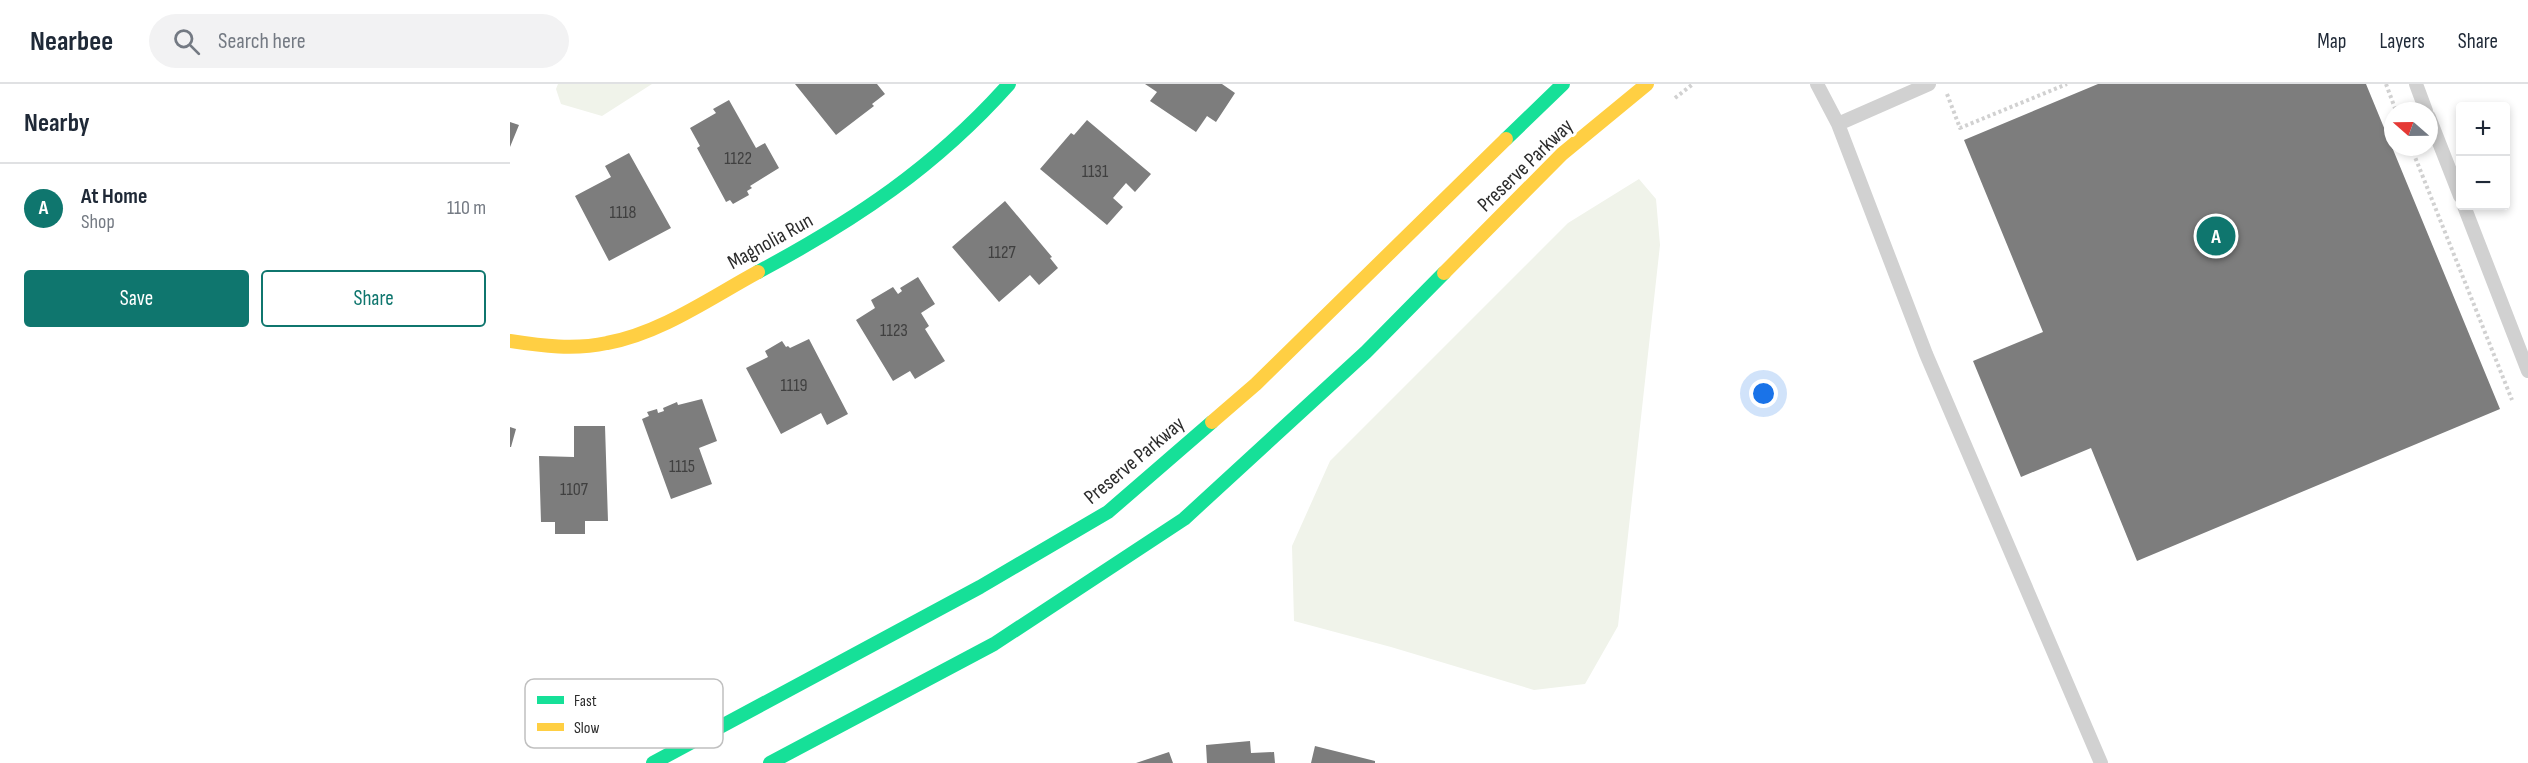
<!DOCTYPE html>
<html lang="en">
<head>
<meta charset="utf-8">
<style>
	body { margin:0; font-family:"Sofia Sans Condensed",sans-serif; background:#f2f2f3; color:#1f2937 }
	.controls { position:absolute; right:18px; top:18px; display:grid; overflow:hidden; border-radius:6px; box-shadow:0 3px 9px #0003 }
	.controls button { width:54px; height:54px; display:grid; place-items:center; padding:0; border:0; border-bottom:2px solid #e0e1e3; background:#fff; color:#1f2937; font:30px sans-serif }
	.compass { position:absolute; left:1874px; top:18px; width:54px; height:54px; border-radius:50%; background:#fff; box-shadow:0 3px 9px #0003; rotate:290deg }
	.you { position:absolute; left:1254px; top:310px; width:21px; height:21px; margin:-15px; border:4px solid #fff; border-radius:50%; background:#1a73e8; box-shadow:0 0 0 9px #1a73e833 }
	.badge { display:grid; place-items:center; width:39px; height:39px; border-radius:50%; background:#0f766e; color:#fff; font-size:20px; font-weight:700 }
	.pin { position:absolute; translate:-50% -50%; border:3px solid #fff; box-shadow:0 2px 6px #0006 }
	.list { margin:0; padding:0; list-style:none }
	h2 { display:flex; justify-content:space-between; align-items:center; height:78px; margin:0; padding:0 24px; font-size:26px }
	h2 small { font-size:20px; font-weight:400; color:#747a83 }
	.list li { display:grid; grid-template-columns:39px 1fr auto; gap:18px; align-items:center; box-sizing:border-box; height:90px; padding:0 24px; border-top:2px solid #e0e1e3 }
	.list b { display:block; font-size:22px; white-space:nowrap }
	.list p { margin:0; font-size:20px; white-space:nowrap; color:#747a83 }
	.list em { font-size:20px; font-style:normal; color:#747a83 }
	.actions { display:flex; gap:12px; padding:18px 24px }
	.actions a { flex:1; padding:14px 0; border:2px solid #0f766e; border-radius:6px; text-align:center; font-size:21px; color:#0f766e }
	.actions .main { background:#0f766e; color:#fff }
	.icon { flex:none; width:33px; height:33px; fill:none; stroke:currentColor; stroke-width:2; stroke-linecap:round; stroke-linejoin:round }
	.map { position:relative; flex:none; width:2018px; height:679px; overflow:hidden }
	header { display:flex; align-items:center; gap:36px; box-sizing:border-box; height:84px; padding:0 30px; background:#fff; border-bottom:2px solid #e0e1e3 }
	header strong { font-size:28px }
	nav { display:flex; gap:33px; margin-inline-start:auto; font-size:21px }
	.search { width:420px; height:54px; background:#f2f2f3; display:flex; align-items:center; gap:15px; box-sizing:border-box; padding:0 21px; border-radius:33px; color:#747a83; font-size:22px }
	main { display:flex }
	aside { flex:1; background:#fff }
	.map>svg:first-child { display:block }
	.green { fill:#f0f3ea }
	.building { fill:#7d7d7d }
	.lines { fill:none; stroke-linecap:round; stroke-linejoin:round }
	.path { stroke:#d1d1d1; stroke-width:4; stroke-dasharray:3 3; stroke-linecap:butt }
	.lane { stroke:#d1d1d1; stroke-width:14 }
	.fast { stroke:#16e098; stroke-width:14 }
	.slow { stroke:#ffcf43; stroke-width:14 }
	.labels { text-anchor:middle; stroke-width:6; stroke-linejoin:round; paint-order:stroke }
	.number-label { font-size:18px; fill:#404040 }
	.street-label { font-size:21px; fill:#2c2c2c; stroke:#fff }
	.key { fill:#fff; stroke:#c0c0c0; stroke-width:1.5 }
	.key-label { font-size:16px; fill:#2c2c2c }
</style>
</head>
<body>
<header>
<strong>Nearbee</strong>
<div class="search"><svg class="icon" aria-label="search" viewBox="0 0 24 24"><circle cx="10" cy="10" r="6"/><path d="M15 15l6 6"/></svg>Search here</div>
<nav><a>Map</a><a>Layers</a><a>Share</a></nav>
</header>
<main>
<aside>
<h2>Nearby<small></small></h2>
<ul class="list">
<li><span class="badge">A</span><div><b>At Home</b><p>Shop</p></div><em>110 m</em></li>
</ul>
<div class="actions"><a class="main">Save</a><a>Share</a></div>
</aside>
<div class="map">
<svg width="2018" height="679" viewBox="0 0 2018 679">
	<rect width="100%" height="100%" fill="#fff"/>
	<path class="green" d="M48,0H142L92,32L51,20L46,5Z
		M1129,95L1146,115L1150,161L1108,542L1075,600L1024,606L881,563L784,537L782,462L820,377L1058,139Z"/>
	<path class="building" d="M285,0H367L375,10L362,20L364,22L326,51Z
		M635,0H712L725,9L706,38L697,32L686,48L640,17L647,8Z
		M1588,0H1856L1990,325L1627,477L1581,364L1511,393L1463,277L1533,248L1454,56Z
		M219,16L246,64L255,59L269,84L240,102L242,104L237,107L239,111L223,120L220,116L216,118L215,116L187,64L190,62L180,44L206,29L203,25Z
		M577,36L641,90L625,108L616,99L603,114L613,123L597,141L530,85L561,49L564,51Z
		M0,38L9,41L0,63Z
		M119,69L161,144L99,177L65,112L101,93L95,82Z
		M495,117L542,173L540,174L548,184L529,201L520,191L489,218L442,163Z
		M408,193L425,220L411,229L419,242L415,245L435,277L405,295L400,287L383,297L346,236L365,224L361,216L383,203L388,210L392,207L390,204Z
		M299,255L338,330L317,341L311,329L271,350L236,284L258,273L255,267L272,257L276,263L278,262L280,264Z
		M192,315L207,357L189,364L202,400L161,415L132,335L139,332L137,328L147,325L148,329L154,327L153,324L167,318L168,321Z
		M64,342H95L98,437H75V450H45V438H31L29,372L64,373Z
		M0,343L6,345L1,363H0Z
		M740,657L741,669L764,668L765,679H697L696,661Z
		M805,662L865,677V679H801Z
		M659,668L663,679H626Z"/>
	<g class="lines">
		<path class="path" d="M1876,0L1886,27
			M1437,10L1450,44L1557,0
			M1165,14L1183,0
			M1901,63L2002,316"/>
		<path class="lane" d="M1307,0L1328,40L1416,270L1591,679
			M1906,0L1916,27
			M1919,33L1950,112
			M1328,40L1419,0
			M1954,122L2018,287"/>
		<path class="fast" d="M996,55L1053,0
			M248,188C345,136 425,83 499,0
			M143,679L470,503L598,428L702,338
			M260,679L484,560L674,435L856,268L934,189"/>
		<path class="slow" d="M934,189L1052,70L1137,0
			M0,257C32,262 65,266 97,259C151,249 200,214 248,188
			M702,338L746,300L996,55"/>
	</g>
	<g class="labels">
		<g class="number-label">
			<text x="228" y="80">1122</text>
			<text x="585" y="93">1131</text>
			<text x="113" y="134">1118</text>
			<text x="492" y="174">1127</text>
			<text x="384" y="252">1123</text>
			<text x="284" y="307">1119</text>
			<text x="172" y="388">1115</text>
			<text x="64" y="411">1107</text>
		</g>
		<g class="street-label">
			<text transform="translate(1015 81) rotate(-44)" y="7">Preserve Parkway</text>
			<text transform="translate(260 157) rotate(-29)" y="7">Magnolia Run</text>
			<text transform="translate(624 376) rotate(-40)" y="7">Preserve Parkway</text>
		</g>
	</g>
	<rect x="15" y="595" width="198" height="69" rx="9" class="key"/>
	<rect x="27" y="612" width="27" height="8" fill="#16e098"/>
	<rect x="27" y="639" width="27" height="8" fill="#ffcf43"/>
	<g class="key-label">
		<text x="64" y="622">Fast</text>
		<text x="64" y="649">Slow</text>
	</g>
</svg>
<div class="controls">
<button>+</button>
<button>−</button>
</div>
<svg class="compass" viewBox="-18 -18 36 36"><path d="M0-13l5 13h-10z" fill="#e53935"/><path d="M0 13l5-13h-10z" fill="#747a83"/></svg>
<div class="you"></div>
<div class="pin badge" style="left:1706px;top:152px">A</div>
</div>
</main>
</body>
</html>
